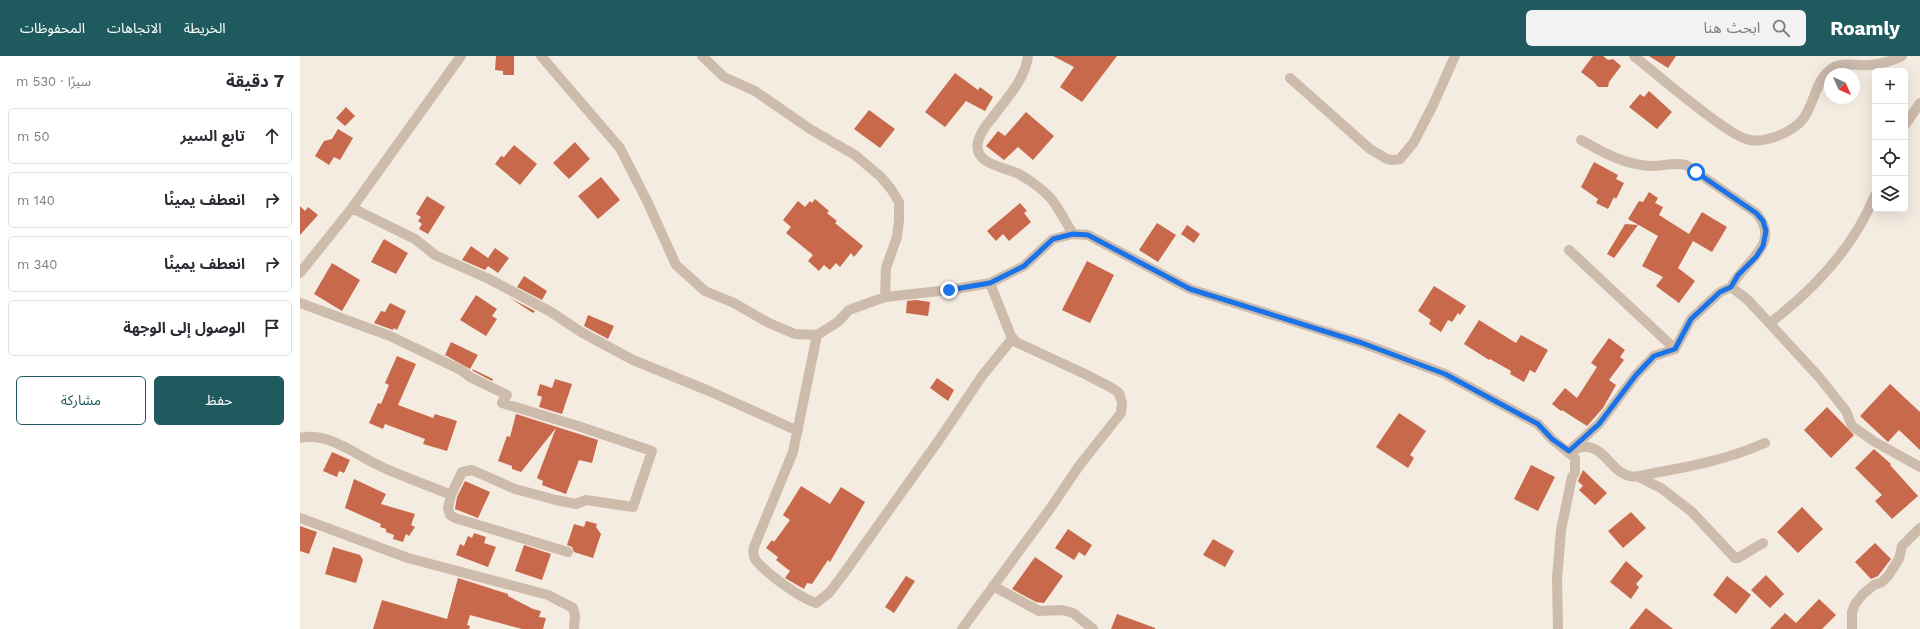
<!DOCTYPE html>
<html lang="ar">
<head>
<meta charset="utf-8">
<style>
	body { margin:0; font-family:"Work Sans","Noto Sans Arabic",sans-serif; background:#f2f2f3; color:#2b2b33; direction:rtl }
	.controls { position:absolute; right:12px; top:12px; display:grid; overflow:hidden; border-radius:6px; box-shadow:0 4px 16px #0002 }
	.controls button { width:36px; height:36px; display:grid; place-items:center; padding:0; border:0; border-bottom:1px solid #e1e1e2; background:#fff; color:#2b2b33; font:20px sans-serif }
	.compass { position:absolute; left:1524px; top:12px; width:36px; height:36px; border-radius:50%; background:#fff; box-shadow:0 4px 16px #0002; rotate:135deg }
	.stop { position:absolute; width:12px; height:12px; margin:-9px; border:3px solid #1a73e8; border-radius:50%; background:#fff }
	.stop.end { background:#1a73e8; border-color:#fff; box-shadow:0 1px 4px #0008 }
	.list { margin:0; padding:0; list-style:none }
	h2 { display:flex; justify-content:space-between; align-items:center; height:52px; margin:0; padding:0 16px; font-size:17px }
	h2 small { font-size:13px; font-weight:400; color:#7c7c81 }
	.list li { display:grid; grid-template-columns:26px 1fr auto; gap:12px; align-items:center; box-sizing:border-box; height:56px; margin:0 8px 8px; padding:0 8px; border:1px solid #e1e1e2; border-radius:6px }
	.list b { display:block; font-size:15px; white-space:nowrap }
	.list em { font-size:13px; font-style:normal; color:#7c7c81 }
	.actions { display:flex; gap:8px; padding:12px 16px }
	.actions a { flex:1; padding:9px 0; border:1px solid #1f5a5e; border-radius:6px; text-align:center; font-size:14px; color:#1f5a5e }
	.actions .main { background:#1f5a5e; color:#fff }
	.icon { flex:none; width:22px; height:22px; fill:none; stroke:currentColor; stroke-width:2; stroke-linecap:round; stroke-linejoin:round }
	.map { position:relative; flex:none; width:1620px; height:573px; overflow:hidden; direction:ltr }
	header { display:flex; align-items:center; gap:24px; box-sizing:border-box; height:56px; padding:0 20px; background:#1f5a5e; color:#fff }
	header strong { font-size:19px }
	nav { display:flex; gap:22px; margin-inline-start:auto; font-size:14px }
	.search { width:280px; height:36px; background:#f2f2f3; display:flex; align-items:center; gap:10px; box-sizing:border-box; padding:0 14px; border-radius:6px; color:#7c7c81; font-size:15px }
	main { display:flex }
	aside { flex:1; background:#fff }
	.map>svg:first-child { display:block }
	.building { fill:#c8694b }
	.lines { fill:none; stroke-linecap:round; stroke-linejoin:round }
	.minor { stroke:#cdbbac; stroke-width:10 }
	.route { stroke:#1a73e8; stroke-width:5 }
</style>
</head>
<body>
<header>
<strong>Roamly</strong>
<div class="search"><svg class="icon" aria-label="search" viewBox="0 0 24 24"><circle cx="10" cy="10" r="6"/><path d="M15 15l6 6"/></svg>ابحث هنا</div>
<nav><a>الخريطة</a><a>الاتجاهات</a><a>المحفوظات</a></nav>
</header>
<main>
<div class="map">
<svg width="1620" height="573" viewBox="0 0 1620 573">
	<rect width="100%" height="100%" fill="#f4ebe1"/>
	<path class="building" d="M196,0H214V19H203V15L195,14Z
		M753,0H817L782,46L760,31L774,11Z
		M1293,0H1303L1308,4L1313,3L1321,10L1309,26L1308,31H1298L1294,26L1281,16Z
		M1349,0H1376L1368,12Z
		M655,17L678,34L680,31L693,41L685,55L666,45L645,71L625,56Z
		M1349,35L1372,56L1357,73L1329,51L1340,38L1344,41Z
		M46,51L55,60L45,70L36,62Z
		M569,54L595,73L580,92L554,73Z
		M726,56L754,80L733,104L718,91L704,104L686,90L698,75L705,80Z
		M38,73L53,82L40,104L34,101L29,109L15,100L24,85L32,83Z
		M275,86L290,103L269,123L253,107Z
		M214,89L237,108L220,129L195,108L201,100L204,101Z
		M1294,106L1318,119L1316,123L1324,127L1316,143L1314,141L1308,153L1296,147L1298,143L1281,131Z
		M301,121L320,144L298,163L278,140Z
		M1349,136L1358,142L1355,147L1363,151L1359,159L1389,178L1402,156L1427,171L1412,196L1393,185L1378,212L1395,225L1379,247L1356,230L1363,221L1342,210L1358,180L1328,163L1339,145L1343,146Z
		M127,140L145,151L128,178L119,173L122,168L118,165L121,161L116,158Z
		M515,143L529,155L527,157L537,165L535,167L563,190L554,201L551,197L540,211L536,207L530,214L524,209L519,215L508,205L513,199L486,177L491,171L483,164L498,145L505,151L510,145L512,147Z
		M720,147L727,155L724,157L731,166L709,185L703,178L696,185L687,175Z
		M0,150L5,155L8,151L18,159L0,179Z
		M857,167L876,179L858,206L839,194Z
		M1325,168L1338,169L1314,202L1307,198Z
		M887,169L900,178L894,187L881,178Z
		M84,183L108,197L96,218L71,206Z
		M171,190L188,202L195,192L209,202L198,217L188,210L185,214L162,204Z
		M787,205L814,219L790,267L762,254Z
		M32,207L60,224L42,255L14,238Z
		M224,220L247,235L242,244L217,231Z
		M1134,230L1166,250L1160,259L1158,257L1152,266L1148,264L1141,276L1129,268L1131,264L1118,255Z
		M176,239L197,253L192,260L197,263L186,280L160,264Z
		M210,242L235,255L233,257Z
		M616,244L630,246L628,260L606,257L607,245Z
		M90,247L106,255L97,274L94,272L93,274L74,267L81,255L85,256Z
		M288,259L314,270L308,283L284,270Z
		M1179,264L1216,287L1221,279L1248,294L1235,317L1230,314L1224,326L1210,318L1211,315L1190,303L1189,304L1164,288Z
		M1309,282L1325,294L1320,301L1324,304L1309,324L1316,329L1303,352L1287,370L1262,354L1261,355L1252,348L1265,332L1277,342L1297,311L1291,307Z
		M151,286L178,299L170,313L145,299Z
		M97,300L116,308L98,349L133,362L135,358L157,365L147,395L123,388L125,383L85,368L83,373L69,367L78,347L81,348L89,329L85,327Z
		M172,313L193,323L192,325L173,315Z
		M637,322L654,334L648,345L630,332Z
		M255,323L272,328L262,358L239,351L242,341L237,339L240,328L252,332Z
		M1590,328L1620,356V394L1599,374L1588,386L1560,360Z
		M1527,351L1554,379L1531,402L1504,374Z
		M1099,357L1126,375L1110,399L1114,402L1108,412L1076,391Z
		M216,358L298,384L292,407L279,404L266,438L242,429L243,425L237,422L256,372L221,416L212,413V410L198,405L207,380L210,381Z
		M1574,393L1591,408L1590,409L1618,440L1592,463L1575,445L1582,439L1555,412Z
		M32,396L50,404L44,417L39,415L37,421L23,415Z
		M1231,409L1255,421L1238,455L1214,443Z
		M1283,414L1307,437L1295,449L1279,434L1283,430L1278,425Z
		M54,423L86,438L81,448L115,458L111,469L115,471L109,480L106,478L103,486L93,483L94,479L86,476V473L80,471L81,468L45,452Z
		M165,425L190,436L178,462L155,453L157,441Z
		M501,430L530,448L541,431L565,446L530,506L528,504L512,528L507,527L504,533L485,522L490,515L476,504L478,501L466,492L472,484L474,486L490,464L483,459Z
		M1502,451L1523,473L1498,497L1477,476Z
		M1331,456L1346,472L1323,492L1308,475Z
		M286,465L297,468L296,471L301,478L293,502L274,496L272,491L267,489L274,468L284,471Z
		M0,470L17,476L9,498L0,495Z
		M768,473L792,489L785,500L779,496L774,504L755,492Z
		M174,477L186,481L184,487L196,491L188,511L156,499L160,488L164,490L168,480L172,482Z
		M913,483L934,495L925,511L903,499Z
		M1575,487L1591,503L1578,520L1571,523L1555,506Z
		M224,489L251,498L242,524L215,515Z
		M33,491L60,499L63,504L56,527L25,518Z
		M735,501L763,520L744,547L736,546L712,533Z
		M1326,505L1343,520L1336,528L1339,531L1331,543L1310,526Z
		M1466,519L1484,538L1470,552L1451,534Z
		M606,520L615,525L594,557L585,551Z
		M1427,520L1451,539L1436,558L1413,539Z
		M158,522L208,538V540L233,553L241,555L239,561L246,562L243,573H222L170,559L167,569L170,570L169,573H73L82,544L147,563Z
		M1519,543L1536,559L1522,573H1470L1485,557L1496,567Z
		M1346,552L1373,573H1329Z
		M817,558L855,572V573H811Z"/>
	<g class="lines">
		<path class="minor" d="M241,0L320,92L347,145L376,209L405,235L434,247L469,267L495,278L517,279L538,266L549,254L585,241L649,234L690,227L724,210L753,183L773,178L788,179L890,233L1062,287L1145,318L1238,368L1252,383L1275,402V417L1272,421L1261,474L1257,523L1258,573
			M402,0L424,21L455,35L510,73L555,99L581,121L591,133L599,146V164L597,181L586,212L585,241
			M728,0C725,24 706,43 692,62C686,69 680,77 678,86C673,108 704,111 719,118C730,124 745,135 752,144C760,154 766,167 773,178
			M1334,0C1360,21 1385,43 1413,63C1423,70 1434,79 1446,83C1463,89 1493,76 1503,63C1515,47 1516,21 1534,11C1544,6 1559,10 1570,9C1581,8 1592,5 1602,0
			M990,22L1070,93L1087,103L1093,104L1100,103L1114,86L1133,49L1155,0
			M1605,69L1620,47
			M1281,84C1304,97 1325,109 1352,110C1364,110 1374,106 1386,109L1456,157C1483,188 1444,205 1431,231
			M52,152L115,183L135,199L189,223L251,256L281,276L333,304L409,335L498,375
			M1269,194L1375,293
			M0,217L52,152L161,0
			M0,247L90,280L161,314L170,321L207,339L202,347L278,370L352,395L333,451L286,444L276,448L256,444L215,433L172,414L162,416L151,439C128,429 103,421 80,410C56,399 27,375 0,382
			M1470,267C1513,234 1554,191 1575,139
			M517,279L493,396L454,491C453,495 453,499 455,503C464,516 500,542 516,547L529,537L542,520L639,384L682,320L712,283
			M1271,394C1276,393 1283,390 1288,391C1305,393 1313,417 1330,420C1338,422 1346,418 1354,417C1394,410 1428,403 1465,387
			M1269,395L1299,368L1336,319L1354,300L1375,293L1391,263L1420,236L1431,231L1448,244L1519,321L1546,355L1552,370L1575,386L1620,411
			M1339,421L1361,432L1392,456L1435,502H1438L1463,487
			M151,439L148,452L150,459L155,462L268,496
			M0,462L108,502L248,539L273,552L275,560L274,573
			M693,530L739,555L762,554L773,557L793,573
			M662,573L752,450L779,410L821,357L822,347L819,337L812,332L785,318L716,286L711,280L690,227
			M1552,573V556L1555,548L1563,538L1574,529L1582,526L1588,520L1599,503L1602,490L1620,472"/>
	</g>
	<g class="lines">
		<path class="route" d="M649,234L690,227L724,210L753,183L773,178L788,179L890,233L1062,287L1145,318L1238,368L1252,383L1269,395L1299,368L1336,319L1354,300L1375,293L1391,263L1420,236L1431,231L1438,219L1456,201L1463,190L1466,175L1463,165L1456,157L1396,116"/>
	</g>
</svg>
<div class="controls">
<button>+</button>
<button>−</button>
<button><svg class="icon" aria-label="locate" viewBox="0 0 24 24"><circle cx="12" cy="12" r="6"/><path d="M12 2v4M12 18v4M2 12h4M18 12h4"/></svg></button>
<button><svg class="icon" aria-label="layers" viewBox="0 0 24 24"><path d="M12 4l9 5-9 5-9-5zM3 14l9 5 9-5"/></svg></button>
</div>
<svg class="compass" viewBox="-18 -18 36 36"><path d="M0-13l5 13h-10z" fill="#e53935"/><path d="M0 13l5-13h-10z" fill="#7c7c81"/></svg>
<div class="stop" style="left:1396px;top:116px"></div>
<div class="stop end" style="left:649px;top:234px"></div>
</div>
<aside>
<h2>7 دقيقة<small>سيرًا · 530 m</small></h2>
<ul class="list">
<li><svg class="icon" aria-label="ahead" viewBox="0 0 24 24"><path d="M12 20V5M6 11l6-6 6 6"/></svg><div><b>تابع السير</b></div><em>50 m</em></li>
<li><svg class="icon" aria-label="right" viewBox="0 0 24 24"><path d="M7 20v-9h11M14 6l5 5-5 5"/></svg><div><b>انعطف يمينًا</b></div><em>140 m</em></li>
<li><svg class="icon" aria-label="right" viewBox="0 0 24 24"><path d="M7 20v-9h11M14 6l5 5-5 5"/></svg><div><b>انعطف يمينًا</b></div><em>340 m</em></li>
<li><svg class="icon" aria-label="arrive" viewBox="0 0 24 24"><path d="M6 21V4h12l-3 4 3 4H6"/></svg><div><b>الوصول إلى الوجهة</b></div></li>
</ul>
<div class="actions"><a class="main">حفظ</a><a>مشاركة</a></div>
</aside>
</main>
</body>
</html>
